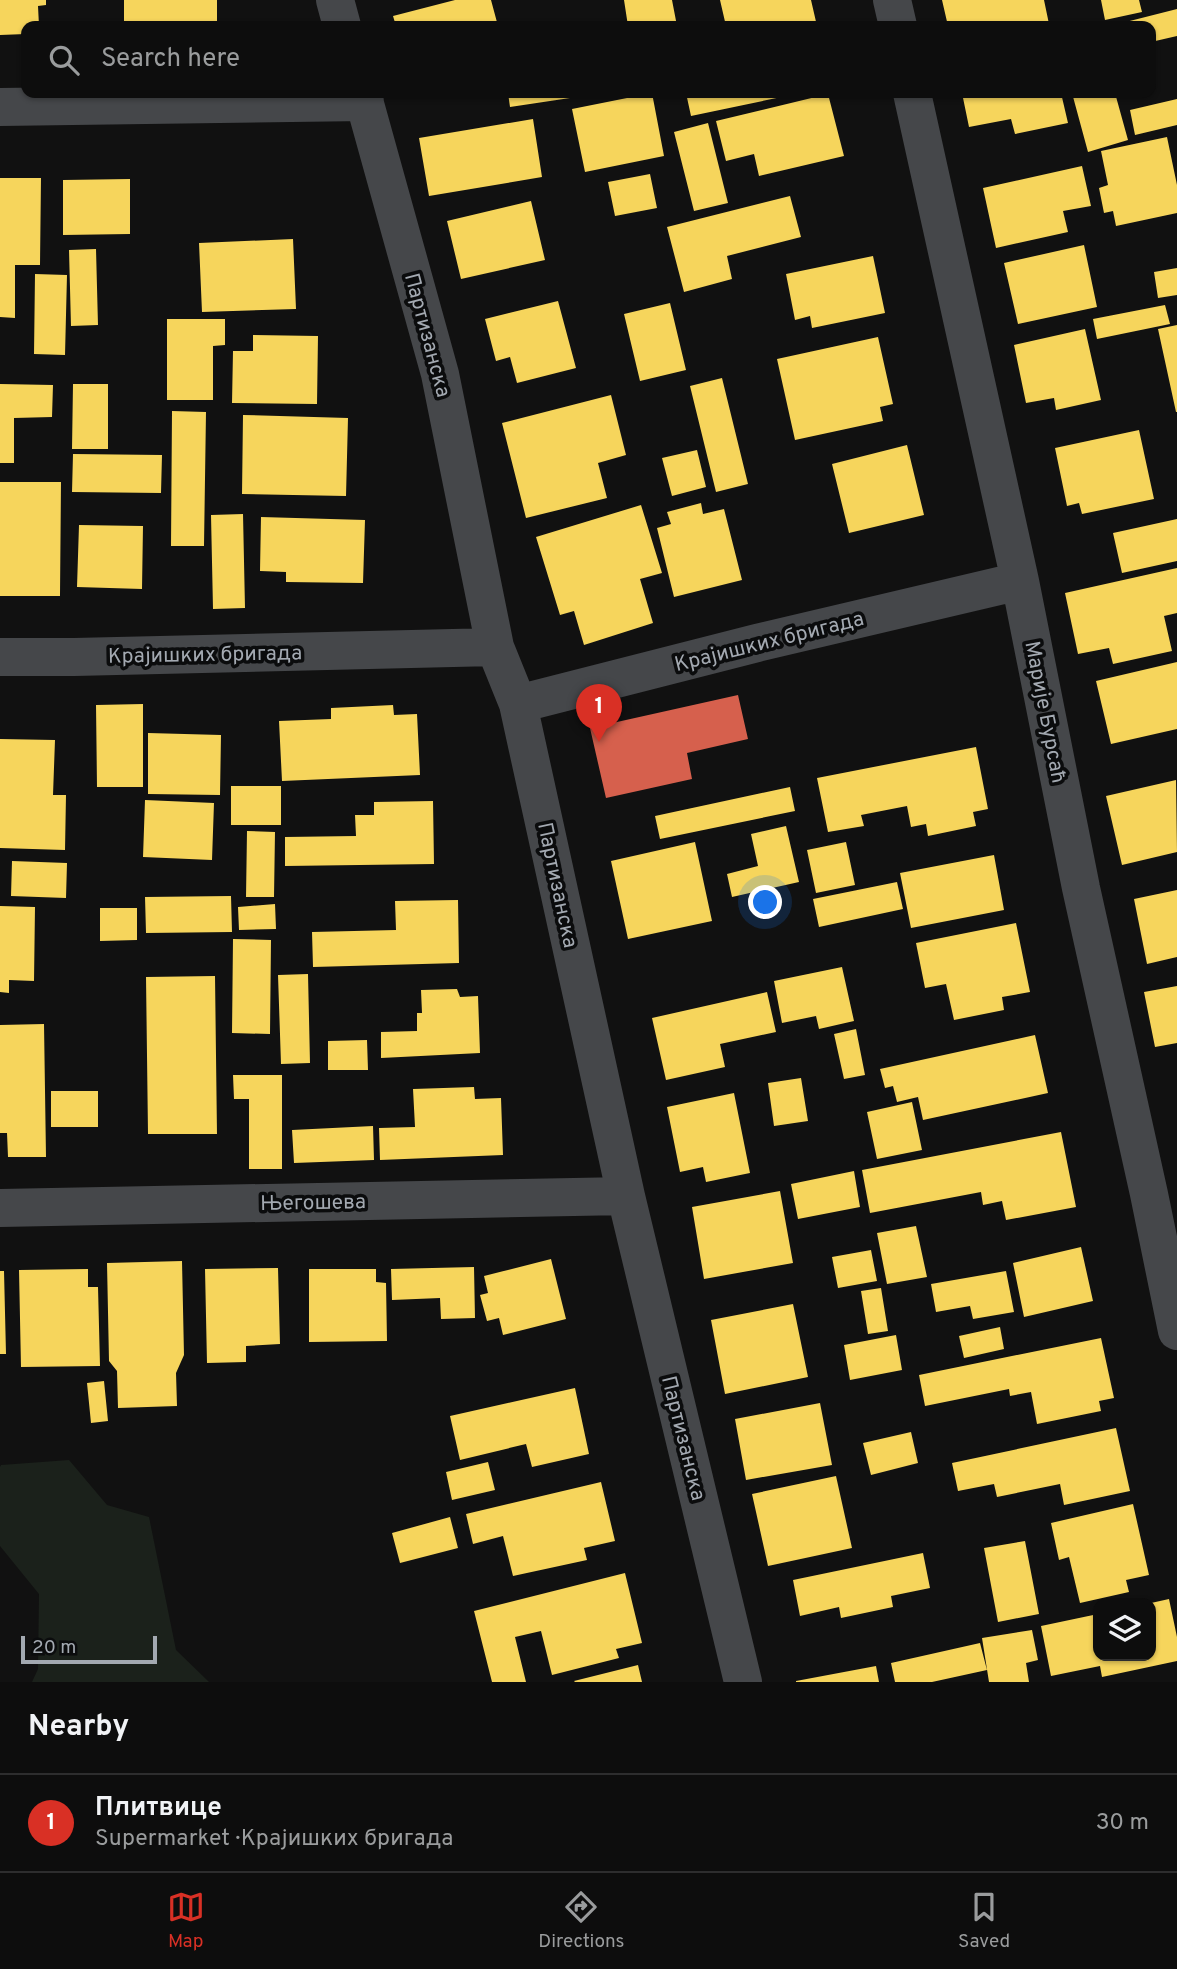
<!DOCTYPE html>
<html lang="en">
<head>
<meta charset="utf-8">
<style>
	body { margin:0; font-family:Overpass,sans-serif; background:#1b1b1b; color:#f1f3f6 }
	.controls { position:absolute; right:21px; bottom:21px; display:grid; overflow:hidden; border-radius:14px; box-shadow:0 2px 5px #0004 }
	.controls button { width:63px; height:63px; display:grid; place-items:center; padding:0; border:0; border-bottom:2px solid #2d2d2e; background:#0d0d0d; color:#f1f3f6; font:35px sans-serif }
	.scale { position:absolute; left:21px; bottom:18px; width:136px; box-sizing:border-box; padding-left:7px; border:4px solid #a3a9b1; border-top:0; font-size:19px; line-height:24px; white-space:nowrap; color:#a3a9b1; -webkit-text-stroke:5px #0b0c0d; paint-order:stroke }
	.you { position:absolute; left:766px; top:903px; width:24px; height:24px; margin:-18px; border:5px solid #fff; border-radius:50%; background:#1a73e8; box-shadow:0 0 0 10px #1a73e833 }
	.badge { display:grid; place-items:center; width:46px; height:46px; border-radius:50%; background:#d93025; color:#fff; font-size:23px; font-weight:700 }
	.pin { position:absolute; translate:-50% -58px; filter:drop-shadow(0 2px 4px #0008) }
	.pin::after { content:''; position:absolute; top:37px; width:24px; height:21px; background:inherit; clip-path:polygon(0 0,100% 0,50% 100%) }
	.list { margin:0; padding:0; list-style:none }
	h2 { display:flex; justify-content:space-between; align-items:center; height:91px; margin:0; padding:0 28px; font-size:30px }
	h2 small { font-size:23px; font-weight:400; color:#9a9c9d }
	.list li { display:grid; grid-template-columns:46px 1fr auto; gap:21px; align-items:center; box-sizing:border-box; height:98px; padding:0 28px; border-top:2px solid #2d2d2e }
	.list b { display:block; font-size:26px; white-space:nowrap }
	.list p { margin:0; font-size:23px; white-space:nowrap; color:#9a9c9d }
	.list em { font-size:23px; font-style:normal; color:#9a9c9d }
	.icon { flex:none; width:38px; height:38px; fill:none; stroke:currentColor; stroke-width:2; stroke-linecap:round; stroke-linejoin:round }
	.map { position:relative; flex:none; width:1177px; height:1682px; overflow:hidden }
	.search { position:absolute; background:#0d0d0d; box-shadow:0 2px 5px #0004; left:21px; right:21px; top:21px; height:77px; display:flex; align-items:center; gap:18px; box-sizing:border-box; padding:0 24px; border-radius:14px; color:#9a9c9d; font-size:26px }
	.sheet { height:189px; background:#0d0d0d }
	nav { display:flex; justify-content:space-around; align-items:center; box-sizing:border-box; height:98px; border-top:2px solid #2d2d2e; background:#0d0d0d; font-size:19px; color:#9a9c9d }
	nav a { display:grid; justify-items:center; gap:4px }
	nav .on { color:#d93025 }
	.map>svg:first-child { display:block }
	.green { fill:#1b211b }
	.homes { fill:#f6d55c }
	.shops { fill:#d6604d }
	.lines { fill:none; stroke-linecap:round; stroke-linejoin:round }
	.minor { stroke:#45474a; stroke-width:38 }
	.labels { text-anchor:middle; stroke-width:7; stroke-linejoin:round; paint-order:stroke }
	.street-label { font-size:21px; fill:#a3a9b1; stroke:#0b0c0d }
</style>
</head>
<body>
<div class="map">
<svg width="1177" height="1682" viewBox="0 0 1177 1682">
	<rect width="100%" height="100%" fill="#111"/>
	<path class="green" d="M69,1460L107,1505L149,1517L176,1650L209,1682H32L38,1669L39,1594L0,1546V1467L1,1465Z"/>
	<path class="homes" d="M0,0H46V5L38,6L39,26H26V34L0,35Z
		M124,0H217V26H124Z
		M455,0H491L498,26H396L393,16Z
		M624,0H672L677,26H628Z
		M720,0H811L817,26H726Z
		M942,0H1044L1049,24L1036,26H948Z
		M1101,0H1139L1142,12L1105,20Z
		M1177,9V36L1151,42V26H1110Z
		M508,93H569L570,98L510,107Z
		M652,93L664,156L585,172L572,109Z
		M686,93H796V94L691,116Z
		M962,93H1061L1068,123L1015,134L1011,119L969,127Z
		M1072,93H1115L1128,140L1088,152Z
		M828,94L844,156L759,176L754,154L726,161L716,121Z
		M1177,99V125L1135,135L1130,110Z
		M533,119L542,177L429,196L419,138Z
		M708,123L728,203L694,211L674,132Z
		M1167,137L1177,185V213L1116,226L1113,211L1104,213L1099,188L1108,185L1101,151Z
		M1082,166L1091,206L1063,211L1068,232L996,248L983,188Z
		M650,174L657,208L615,216L608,182Z
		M0,178H41L40,265H15V318L0,317Z
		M130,179V234L63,235V180Z
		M790,196L801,237L727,256L732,279L684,292L667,227Z
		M531,201L545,260L461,279L447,221Z
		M293,239L296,309L202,312L199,243Z
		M1084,245L1097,307L1018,324L1004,263Z
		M96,249L98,325L71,326L69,250Z
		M873,256L885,313L812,328L810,316L795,320L786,274Z
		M1177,268V295L1158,298L1154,272Z
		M35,274L67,275L65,355L34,354Z
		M558,301L576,368L517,383L510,357L496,361L485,319Z
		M670,303L686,370L640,381L624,314Z
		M1165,305L1170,324L1097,339L1093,319Z
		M167,319H225V345L213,346V400H167Z
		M1177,325V412H1176L1158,329Z
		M1085,329L1101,400L1056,410L1054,398L1026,403L1014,345Z
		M253,335L318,336L317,404L232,403L233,351H253Z
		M878,337L893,404L880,407L883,421L795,440L777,359Z
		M722,378L748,484L716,492L690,386Z
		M0,384L53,385L52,417L14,418V463H0Z
		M73,384H108V449H72Z
		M611,395L626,455L598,463L607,498L526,518L502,423Z
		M172,411L206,412L204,546H171Z
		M243,415L348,418L346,496L242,494Z
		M1139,430L1154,499L1082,514L1079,503L1067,506L1055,448Z
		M907,445L924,515L849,533L832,464Z
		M697,450L706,487L672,496L662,458Z
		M73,454L162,455L161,493L72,492Z
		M0,482H61L60,596H0Z
		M701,503L703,514L724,509L742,580L674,597L657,528L671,524L667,512Z
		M641,505L662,573L640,579L653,623L584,645L574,611L560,615L536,537Z
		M243,514L245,608L213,609L211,515Z
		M261,517L365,520L363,583L286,582V572L260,571Z
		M1177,519V561L1122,573L1113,533Z
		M79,525L143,526L142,589L77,587Z
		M1177,568V613L1164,616L1172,651L1113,664L1109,648L1078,654L1065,593Z
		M1177,662V729L1111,744L1096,681Z
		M143,704V787H97L96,705Z
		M393,705L394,715L417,714L420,775L282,781L279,721L331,719V708Z
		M148,733L221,735L220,795L148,794Z
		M0,739L55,740L53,795H66L65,850L0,848Z
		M976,747L988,809L973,812L976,826L928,836L926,824L911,827L907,806L861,815L864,826L828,832L817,778Z
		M1176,780L1177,852L1122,865L1106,796Z
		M231,786H281V825H231Z
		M790,787L795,811L660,839L655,816Z
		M145,800L214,803L212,860L143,857Z
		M433,801L434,864L285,866V837L356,836L355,815H374V802Z
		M786,826L799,882L732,897L727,874L758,866L751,834Z
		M247,831L275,832L274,897H246Z
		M695,842L712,921L628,939L611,861Z
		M846,842L855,885L816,893L807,850Z
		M994,855L1004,910L911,928L900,873Z
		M12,861L67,863L66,898L11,896Z
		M897,882L903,909L819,927L813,899Z
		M1177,890V957L1147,964L1134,899Z
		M231,896L232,932L146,933L145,897Z
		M458,900L459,963L313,967L312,932L396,930L395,901Z
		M275,904L276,929L239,930L238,907Z
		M0,906L35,907L34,981L9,980V993L0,992Z
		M100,908H137V940L100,941Z
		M1016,923L1030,992L1002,997L1004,1010L954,1020L946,984L925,988L916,943Z
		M233,939L271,940L270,1034L232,1033Z
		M842,967L854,1021L819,1029L816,1016L782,1023L774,981Z
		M308,974L310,1063L281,1064L278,975Z
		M215,976L217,1134H148L146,977Z
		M1177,986V1043L1155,1047L1144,992Z
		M457,989L460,997L478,996L480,1053L381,1058V1032L417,1031V1013H422L421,990Z
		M767,992L776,1032L720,1044L725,1067L666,1080L652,1018Z
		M44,1024L46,1157H8L7,1133H0V1025Z
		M856,1029L865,1075L844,1079L834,1034Z
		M1035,1035L1048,1093L923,1120L918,1097L897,1102L893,1086L885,1088L880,1069Z
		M367,1040L368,1070H328V1041Z
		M233,1075H282V1169H249V1099H234Z
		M801,1078L808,1121L774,1126L768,1083Z
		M474,1087L475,1099L501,1098L503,1155L380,1160L379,1128L415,1127L413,1089Z
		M51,1091H98V1127H51Z
		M734,1093L750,1173L706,1182L703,1167L680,1172L667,1107Z
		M912,1102L922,1150L877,1159L867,1112Z
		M373,1126L374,1160L294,1163L292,1130Z
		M1061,1132L1076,1207L1006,1220L1002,1201L983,1205L981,1192L870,1213L862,1170Z
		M854,1171L860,1207L798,1219L791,1184Z
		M780,1191L793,1263L704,1279L692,1207Z
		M916,1226L927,1277L887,1284L877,1233Z
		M1081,1247L1093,1301L1024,1317L1013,1263Z
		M871,1250L877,1281L838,1288L832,1257Z
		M551,1259L566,1319L503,1335L499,1318L487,1321L480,1295L488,1293L484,1276Z
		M182,1261L184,1355L176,1373L177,1406L118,1408L117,1371L109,1361L107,1263Z
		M474,1267L475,1318L441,1319L440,1298L392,1300L391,1269Z
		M278,1268L280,1344L246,1346V1362L207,1363L205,1269Z
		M88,1269V1287H98L100,1366L21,1367L19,1270Z
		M309,1269H376V1282L386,1283L387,1341L309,1342Z
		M0,1271H4L6,1354H0Z
		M1006,1271L1014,1312L973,1319L970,1306L936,1312L931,1284Z
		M881,1288L888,1331L868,1334L861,1291Z
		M793,1304L808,1377L725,1394L711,1320Z
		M1000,1327L1004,1349L964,1358L959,1336Z
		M896,1335L902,1370L850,1380L844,1345Z
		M1101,1338L1114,1398L1099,1401L1101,1411L1037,1424L1031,1392L1010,1396L1009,1389L925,1406L919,1375Z
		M104,1381L108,1421L91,1423L87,1383Z
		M575,1388L589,1454L532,1467L526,1444L460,1460L450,1416Z
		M820,1403L832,1465L746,1480L735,1419Z
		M1116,1428L1130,1491L1064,1505L1060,1484L997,1497L994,1484L958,1491L952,1463Z
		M911,1432L918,1463L871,1475L863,1443Z
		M488,1462L495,1490L452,1500L446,1472Z
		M836,1476L852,1548L768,1566L752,1494Z
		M601,1482L615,1541L584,1548L587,1560L513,1576L503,1536L473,1544L466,1514Z
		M1133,1504L1149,1575L1126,1580L1129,1592L1080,1603L1069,1557L1059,1560L1051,1523Z
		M450,1517L458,1548L400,1563L392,1533Z
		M1025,1541L1039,1614L998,1622L984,1548Z
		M923,1553L930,1588L891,1596L893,1607L841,1618L839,1607L800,1616L793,1580Z
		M625,1573L642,1643L616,1649L619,1658L552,1675L541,1631L515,1637L526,1682H492L474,1611Z
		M1169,1599L1177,1637V1661L1102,1677L1100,1666L1051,1676L1041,1626L1098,1614V1656H1151V1603Z
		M1032,1630L1038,1660L1026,1663L1029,1682H989L982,1638Z
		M980,1643L987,1670L932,1682H895L891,1663Z
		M638,1665L642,1682H575L574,1681Z
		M876,1666L879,1682H796V1681Z"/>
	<path class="shops" d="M738,695L748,739L687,753L692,779L606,798L590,728Z"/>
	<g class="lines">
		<path class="minor" d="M335,0L342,26
			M892,0L898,26
			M362,93L440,374L495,647L518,704L626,1196L743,1682
			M912,93L1020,581L1081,888L1149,1194L1177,1331
			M0,107L365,102
			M0,657H74L495,647
			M518,704L757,643L1020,581
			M0,1208L626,1196"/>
	</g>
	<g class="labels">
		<g class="street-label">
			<text transform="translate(428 335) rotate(75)" y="7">Партизанска</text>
			<text transform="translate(769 641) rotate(-14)" y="7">Крајишких бригада</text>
			<text transform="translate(205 654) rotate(-1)" y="7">Крајишких бригада</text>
			<text transform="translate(1046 712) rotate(79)" y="7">Марије Бурсаћ</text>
			<text transform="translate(558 885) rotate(78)" y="7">Партизанска</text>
			<text transform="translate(313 1202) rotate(-1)" y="7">Његошева</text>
			<text transform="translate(684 1438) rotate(76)" y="7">Партизанска</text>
		</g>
	</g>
</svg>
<div class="controls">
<button><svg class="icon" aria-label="layers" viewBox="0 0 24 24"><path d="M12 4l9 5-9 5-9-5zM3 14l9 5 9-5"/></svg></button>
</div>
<div class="scale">20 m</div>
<div class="you"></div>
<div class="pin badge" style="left:599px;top:742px">1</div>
<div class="search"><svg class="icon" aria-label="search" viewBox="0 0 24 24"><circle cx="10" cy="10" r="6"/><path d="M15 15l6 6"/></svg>Search here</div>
</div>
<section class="sheet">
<h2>Nearby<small></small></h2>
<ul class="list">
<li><span class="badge">1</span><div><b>Плитвице</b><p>Supermarket · Крајишких бригада</p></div><em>30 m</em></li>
</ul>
</section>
<nav>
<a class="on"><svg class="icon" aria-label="map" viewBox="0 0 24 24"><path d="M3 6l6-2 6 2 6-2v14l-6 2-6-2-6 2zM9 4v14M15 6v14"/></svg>Map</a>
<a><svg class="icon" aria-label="directions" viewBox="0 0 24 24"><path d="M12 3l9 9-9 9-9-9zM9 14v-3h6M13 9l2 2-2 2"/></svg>Directions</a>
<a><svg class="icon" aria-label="saved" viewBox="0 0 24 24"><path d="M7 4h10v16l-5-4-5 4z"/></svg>Saved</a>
</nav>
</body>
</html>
